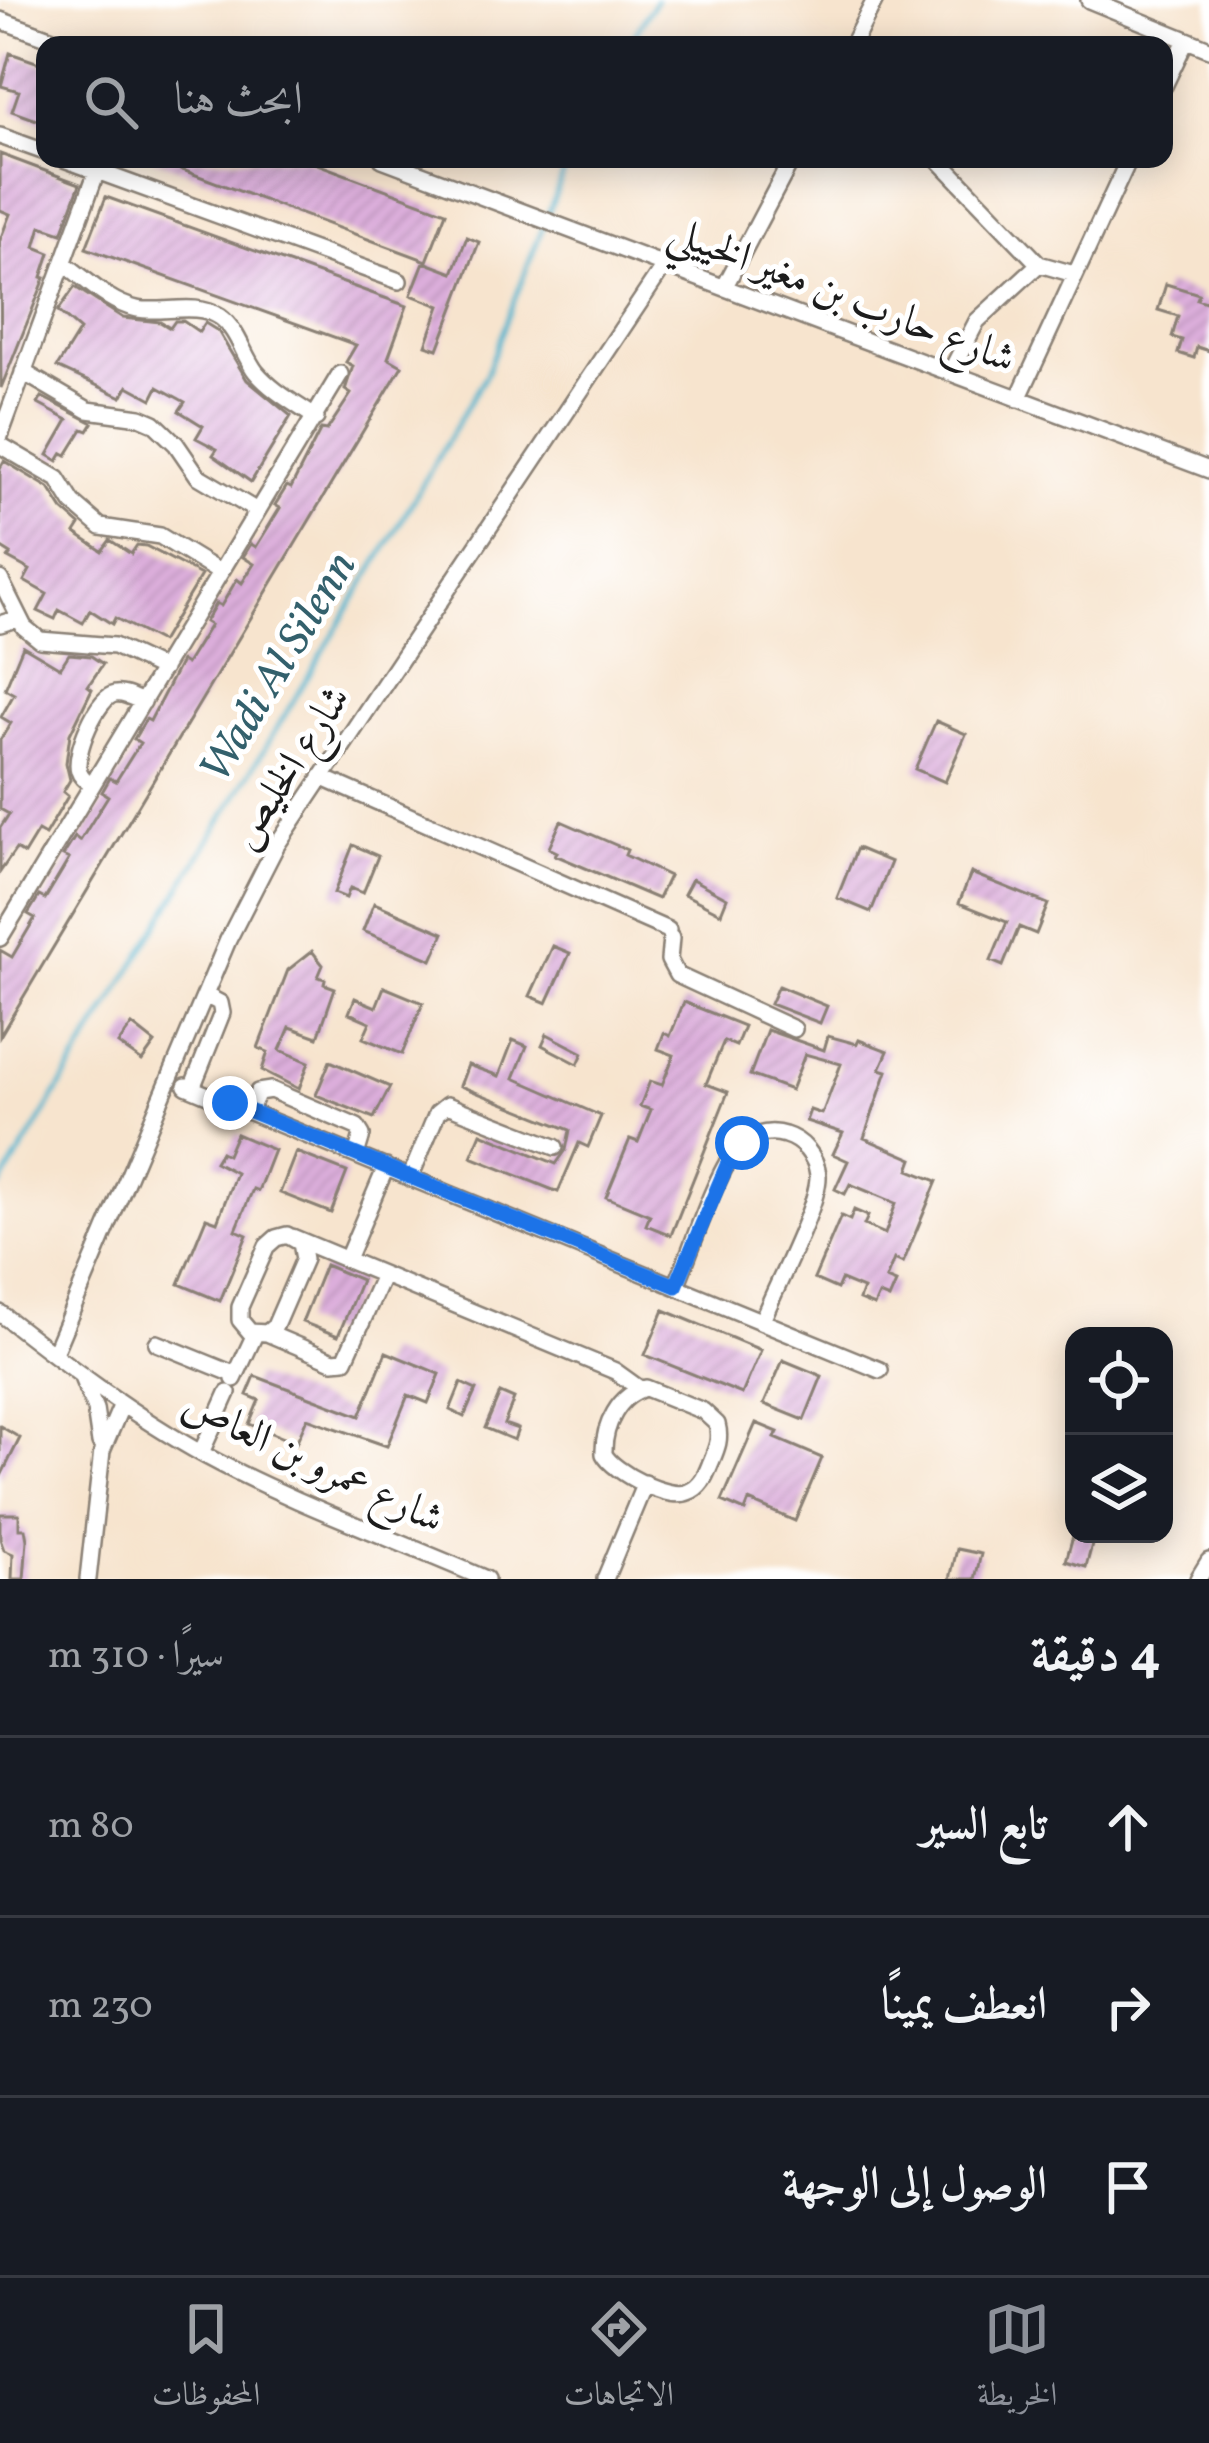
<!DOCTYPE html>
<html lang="ar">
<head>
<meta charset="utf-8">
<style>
	body { margin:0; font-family:Vollkorn,Amiri,serif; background:#20242c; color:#f1f3f6; direction:rtl }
	.controls { position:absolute; right:36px; bottom:36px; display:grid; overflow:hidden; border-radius:24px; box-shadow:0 6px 30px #0003 }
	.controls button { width:108px; height:108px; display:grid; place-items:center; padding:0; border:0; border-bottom:3px solid #363941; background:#171b24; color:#f1f3f6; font:60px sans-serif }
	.stop { position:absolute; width:36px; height:36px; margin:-27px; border:9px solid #1a73e8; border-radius:50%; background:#fff }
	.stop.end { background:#1a73e8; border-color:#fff; box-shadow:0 3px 12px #0008 }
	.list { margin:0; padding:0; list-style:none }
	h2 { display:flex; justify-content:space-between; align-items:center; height:156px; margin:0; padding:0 48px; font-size:51px }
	h2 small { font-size:39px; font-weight:400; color:#9ea1a6 }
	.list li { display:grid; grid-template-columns:78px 1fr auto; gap:36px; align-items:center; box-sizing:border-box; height:180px; padding:0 48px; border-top:3px solid #363941 }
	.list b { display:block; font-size:45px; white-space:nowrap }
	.list em { font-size:39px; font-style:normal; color:#9ea1a6 }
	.icon { flex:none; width:66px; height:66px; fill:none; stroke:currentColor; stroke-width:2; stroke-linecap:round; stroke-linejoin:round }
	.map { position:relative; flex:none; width:1209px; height:1579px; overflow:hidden; direction:ltr }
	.search { position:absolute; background:#171b24; box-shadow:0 6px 30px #0003; left:36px; right:36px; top:36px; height:132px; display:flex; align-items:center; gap:30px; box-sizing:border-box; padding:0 42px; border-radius:24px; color:#9ea1a6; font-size:45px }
	.sheet { height:696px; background:#171b24 }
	nav { display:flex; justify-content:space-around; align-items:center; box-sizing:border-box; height:168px; border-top:3px solid #363941; background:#171b24; font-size:33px; color:#9ea1a6 }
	nav a { display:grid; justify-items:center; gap:6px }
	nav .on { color:#8c9099 }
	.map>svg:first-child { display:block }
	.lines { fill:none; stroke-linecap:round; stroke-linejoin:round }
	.stream { stroke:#4fb4ce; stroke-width:4.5 }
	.building { fill:url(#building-hatch) }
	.minor-casing { stroke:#8a8075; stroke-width:20 }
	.minor { stroke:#fff; stroke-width:15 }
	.route { stroke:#1a73e8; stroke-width:15 }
	.labels { text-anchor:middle; stroke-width:10; stroke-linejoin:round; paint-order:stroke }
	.street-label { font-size:42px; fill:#1c1c1c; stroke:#fff }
	.water-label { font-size:45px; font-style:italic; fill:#33606c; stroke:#fff }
</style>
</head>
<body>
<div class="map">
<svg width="1209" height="1579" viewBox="0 0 1209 1579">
	<defs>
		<pattern id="building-hatch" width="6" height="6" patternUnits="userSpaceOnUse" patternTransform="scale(3)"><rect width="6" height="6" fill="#dcaedb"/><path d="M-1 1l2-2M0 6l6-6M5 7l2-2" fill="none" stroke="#bc95bb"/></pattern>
	</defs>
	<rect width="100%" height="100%" fill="#fff"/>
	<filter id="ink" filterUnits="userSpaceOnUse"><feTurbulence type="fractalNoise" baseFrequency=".00833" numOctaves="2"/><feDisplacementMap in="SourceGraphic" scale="24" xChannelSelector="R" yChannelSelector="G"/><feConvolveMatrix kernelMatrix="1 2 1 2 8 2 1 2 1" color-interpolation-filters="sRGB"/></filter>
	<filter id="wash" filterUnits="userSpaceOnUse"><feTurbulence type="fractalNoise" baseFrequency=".004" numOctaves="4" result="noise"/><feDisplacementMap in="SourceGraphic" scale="48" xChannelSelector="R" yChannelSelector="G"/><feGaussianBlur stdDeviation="2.7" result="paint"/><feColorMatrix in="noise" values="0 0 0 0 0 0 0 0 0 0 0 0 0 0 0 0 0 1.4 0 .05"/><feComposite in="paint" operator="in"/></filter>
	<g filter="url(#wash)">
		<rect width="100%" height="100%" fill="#f7e4ce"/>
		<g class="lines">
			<path class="stream" d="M628,45L656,0
				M0,1187L385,549L486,374L569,159"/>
		</g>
		<g id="blocks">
			<path class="building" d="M10,53L45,65V123L12,111L19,91L1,86Z
				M0,154L80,184L62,233L41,226L35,247L50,253L42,277L45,278L1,388L0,240L10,214L0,210Z
				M153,159H304L446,212L427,261Z
				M106,197L407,306L388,358L402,366L0,1036V950L12,957L35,918L28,914L39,896L45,899L69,859L63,856L75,837L80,841L108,796L102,792L110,778L116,781L140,743L134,739L146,719L150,721L181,661L186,664L210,625L205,622L216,603L221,606L237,579L242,583L254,564L243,557L251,544L256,547L280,508L275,505L287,486L291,488L321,429L327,430L351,394L345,390L353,366L346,362L356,345L86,248Z
				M467,237L479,242L438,349L426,345L440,306L411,295L424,262L453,273Z
				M1166,284L1199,294L1197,299L1209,303V351L1197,347L1194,358L1178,353L1182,340L1172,337L1178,316L1158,310Z
				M75,287L123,318L160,322L170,328L175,321H183L199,332L205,323L218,331L247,380L291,416L251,482L213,455L217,449L196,438L203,426L179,411L185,402L158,387L152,399L128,386L122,397L57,367L80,330L58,311Z
				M42,397L93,423L88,431L83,429L67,455L63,453L58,461L48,455L68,420L38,404Z
				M4,461L49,488L63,510L80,525L75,533L102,551L110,540L131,554L137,545L146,546L201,575L161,642L115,618L112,624L90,610L83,623L59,610L55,619L38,611L47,594L24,581L30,570L8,558L11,554L0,547V468Z
				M23,646L60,668L69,654L91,656L103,664L88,686L92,689L70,734L66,763L70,780L63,792L68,796L45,835L38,831L24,854L16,849L0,872V828L9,814L0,809V740L11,723L1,717L14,694L5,689Z
				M936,721L966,734L945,782L915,769Z
				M561,821L627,850L625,855L669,876L658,899L555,855L557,852L549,848Z
				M353,845L378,856L363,893L350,888L346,898L334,893Z
				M857,848L891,862L871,912L837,898Z
				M971,873L1048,904L1036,934L1019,927L1003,966L991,961L1007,922L959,903Z
				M692,879L727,898L721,913L684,894Z
				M374,903L444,933L432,960L363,931Z
				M553,946L570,953L547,1003L530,996Z
				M312,951L323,965L318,977L325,979L324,984L335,988L318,1037L290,1027L280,1050L309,1062L299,1089L262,1070L268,1052L258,1048L288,970Z
				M778,986L827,1006L820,1023L770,1004Z
				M384,987L423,1003L402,1054L363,1038L370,1022L349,1013L355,998L376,1007Z
				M684,1002L744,1026L736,1046L724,1041L706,1084L728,1092L671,1235L646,1225L650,1215L606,1197L630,1139L638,1142L651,1110L640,1106L650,1081L662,1085L674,1055L658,1049L664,1033L670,1036Z
				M132,1025L155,1043L142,1061L118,1044Z
				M767,1030L824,1050L828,1036L857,1044L859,1040L888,1051L880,1069L887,1071L864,1138L913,1159L909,1170L937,1181L903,1263L894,1259L886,1279L896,1283L889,1299L879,1295L874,1306L859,1300L863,1289L841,1280L837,1289L814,1279L841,1216L850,1220L854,1210L868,1216L864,1225L885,1234L896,1203L850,1184L845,1194L835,1189L848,1161L833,1154L843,1133L806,1121L810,1110L822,1114L841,1064L805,1054L791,1090L750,1075Z
				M547,1034L583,1053L578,1064L542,1045Z
				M513,1040L527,1046L514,1078L601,1116L588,1147L579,1143L558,1192L471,1157L481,1133L556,1164L566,1150L570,1130L460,1086L468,1065L499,1076Z
				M330,1061L390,1087L374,1118L316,1095Z
				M236,1134L274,1150L258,1191L253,1189L236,1230L247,1235L220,1301L179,1284L206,1218L217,1222L236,1173L215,1162L221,1152L227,1155Z
				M296,1152L347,1172L331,1213L280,1193Z
				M325,1265L361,1280L338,1336L302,1322Z
				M664,1310L761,1350L742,1394L645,1355Z
				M386,1352L440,1374L428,1403L408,1395L387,1446L307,1418L296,1443L249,1424L259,1400L247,1395L255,1376L360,1416Z
				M783,1360L822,1376L804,1420L764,1404Z
				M461,1383L476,1390L464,1417L450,1410Z
				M500,1393L514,1399L504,1424L518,1429L514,1440L485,1428Z
				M756,1423L778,1432L775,1438L822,1458L795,1521L749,1501L745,1511L722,1501Z
				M0,1426L20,1438L0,1478Z
				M0,1514H19V1529H25L27,1540L24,1579H12L13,1554L4,1550L0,1539Z
				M1074,1532L1094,1537L1086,1567L1066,1561Z
				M957,1549L981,1554L975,1579H950Z"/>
		</g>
	</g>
	<g filter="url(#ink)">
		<use href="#blocks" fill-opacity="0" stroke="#8a8075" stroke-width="3"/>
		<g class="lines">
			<defs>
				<path id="minor" d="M1089,0L1209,49
					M0,20L69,45
					M852,45L875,0
					M1164,86L1186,40
					M0,136L45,152
					M64,159L399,281
					M382,159L1209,470
					M938,159L1039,264L1074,274
					M65,264C87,280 109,303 137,309C163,314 196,301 220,317C238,330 243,355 256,372C272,391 296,404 316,418
					M725,286L792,159
					M23,372L88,410L140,417L154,423L176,444L198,476L257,511
					M950,373L977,321L1039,264
					M1018,399L1129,159
					M0,436L97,171
					M0,445L58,479L73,503L101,527L160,536L219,572
					M0,579L24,627L40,640L114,646L163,669
					M0,624L19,618
					M321,777L668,930
					M92,785C87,781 81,778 79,771C73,755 97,697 115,694C124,692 135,699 143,702
					M0,938L340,374
					M671,938L669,960L677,975L794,1029
					M186,1086L222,1101
					M192,1088L222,1013L220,1003L205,995
					M230,1104L880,1370
					M249,1112L258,1092L271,1090L357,1127L362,1135L356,1155
					M410,1178L437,1113L447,1105L555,1147
					M287,1235L301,1243L304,1259L275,1326L267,1333L250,1332L240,1320V1307L267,1246L276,1238Z
					M292,1237L615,1371L640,1389
					M347,1259L386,1167
					M676,1286C691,1251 714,1178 735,1151C747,1136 767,1129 785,1135C802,1140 816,1156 818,1175C820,1203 774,1290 762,1321
					M0,1313C65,1364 133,1416 206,1456C295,1504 393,1538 486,1579
					M267,1333L333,1361L345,1360L383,1275
					M157,1343L236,1375
					M54,1353L228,940L276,846L666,263
					M234,1379L255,1334
					M83,1380L95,1409L100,1443
					M646,1388L703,1411L717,1424C721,1439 717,1448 711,1462C706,1474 702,1487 688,1492C669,1501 613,1472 604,1454C603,1426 619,1394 646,1388Z
					M201,1453L228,1393
					M88,1579L102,1451L122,1404
					M605,1579L645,1483
					M1198,1579L1209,1561"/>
			</defs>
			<use href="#minor" class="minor-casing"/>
			<use href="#minor" class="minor"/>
		</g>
	</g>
	<g class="lines" filter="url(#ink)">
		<path class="route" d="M230,1103L676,1286L728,1163L742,1143"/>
	</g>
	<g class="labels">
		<g class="street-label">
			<text transform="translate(843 293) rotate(21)" y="15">شارع حارب بن مغير الخييلي</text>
			<text transform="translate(288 766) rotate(-57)" y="15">شارع الخليص</text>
			<text transform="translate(314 1460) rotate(25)" y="15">شارع عمرو بن العاص</text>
		</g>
		<g class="water-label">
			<text transform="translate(276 666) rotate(-59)" y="16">Wadi Al Silenn</text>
		</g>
	</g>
</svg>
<div class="controls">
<button><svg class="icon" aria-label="locate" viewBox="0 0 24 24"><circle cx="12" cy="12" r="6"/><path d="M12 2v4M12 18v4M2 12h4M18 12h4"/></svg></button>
<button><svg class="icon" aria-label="layers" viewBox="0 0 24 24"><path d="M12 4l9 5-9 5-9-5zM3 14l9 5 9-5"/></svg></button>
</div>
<div class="stop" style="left:742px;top:1143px"></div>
<div class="stop end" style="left:230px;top:1103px"></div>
<div class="search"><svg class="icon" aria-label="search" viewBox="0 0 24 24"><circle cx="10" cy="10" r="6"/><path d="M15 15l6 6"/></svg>ابحث هنا</div>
</div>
<section class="sheet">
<h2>4 دقيقة<small>سيرًا · 310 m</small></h2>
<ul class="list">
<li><svg class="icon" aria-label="ahead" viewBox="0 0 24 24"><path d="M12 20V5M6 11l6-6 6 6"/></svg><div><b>تابع السير</b></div><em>80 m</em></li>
<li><svg class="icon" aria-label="right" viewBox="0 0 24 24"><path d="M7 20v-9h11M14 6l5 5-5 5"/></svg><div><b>انعطف يمينًا</b></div><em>230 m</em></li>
<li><svg class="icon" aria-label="arrive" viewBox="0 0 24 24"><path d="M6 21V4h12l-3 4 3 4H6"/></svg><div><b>الوصول إلى الوجهة</b></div></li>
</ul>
</section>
<nav>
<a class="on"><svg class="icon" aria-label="map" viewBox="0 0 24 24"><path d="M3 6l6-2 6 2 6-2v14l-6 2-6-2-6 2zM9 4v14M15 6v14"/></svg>الخريطة</a>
<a><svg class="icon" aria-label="directions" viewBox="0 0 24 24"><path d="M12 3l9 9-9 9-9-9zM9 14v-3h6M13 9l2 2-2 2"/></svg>الاتجاهات</a>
<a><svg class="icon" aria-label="saved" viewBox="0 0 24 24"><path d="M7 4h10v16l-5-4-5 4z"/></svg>المحفوظات</a>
</nav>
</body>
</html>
